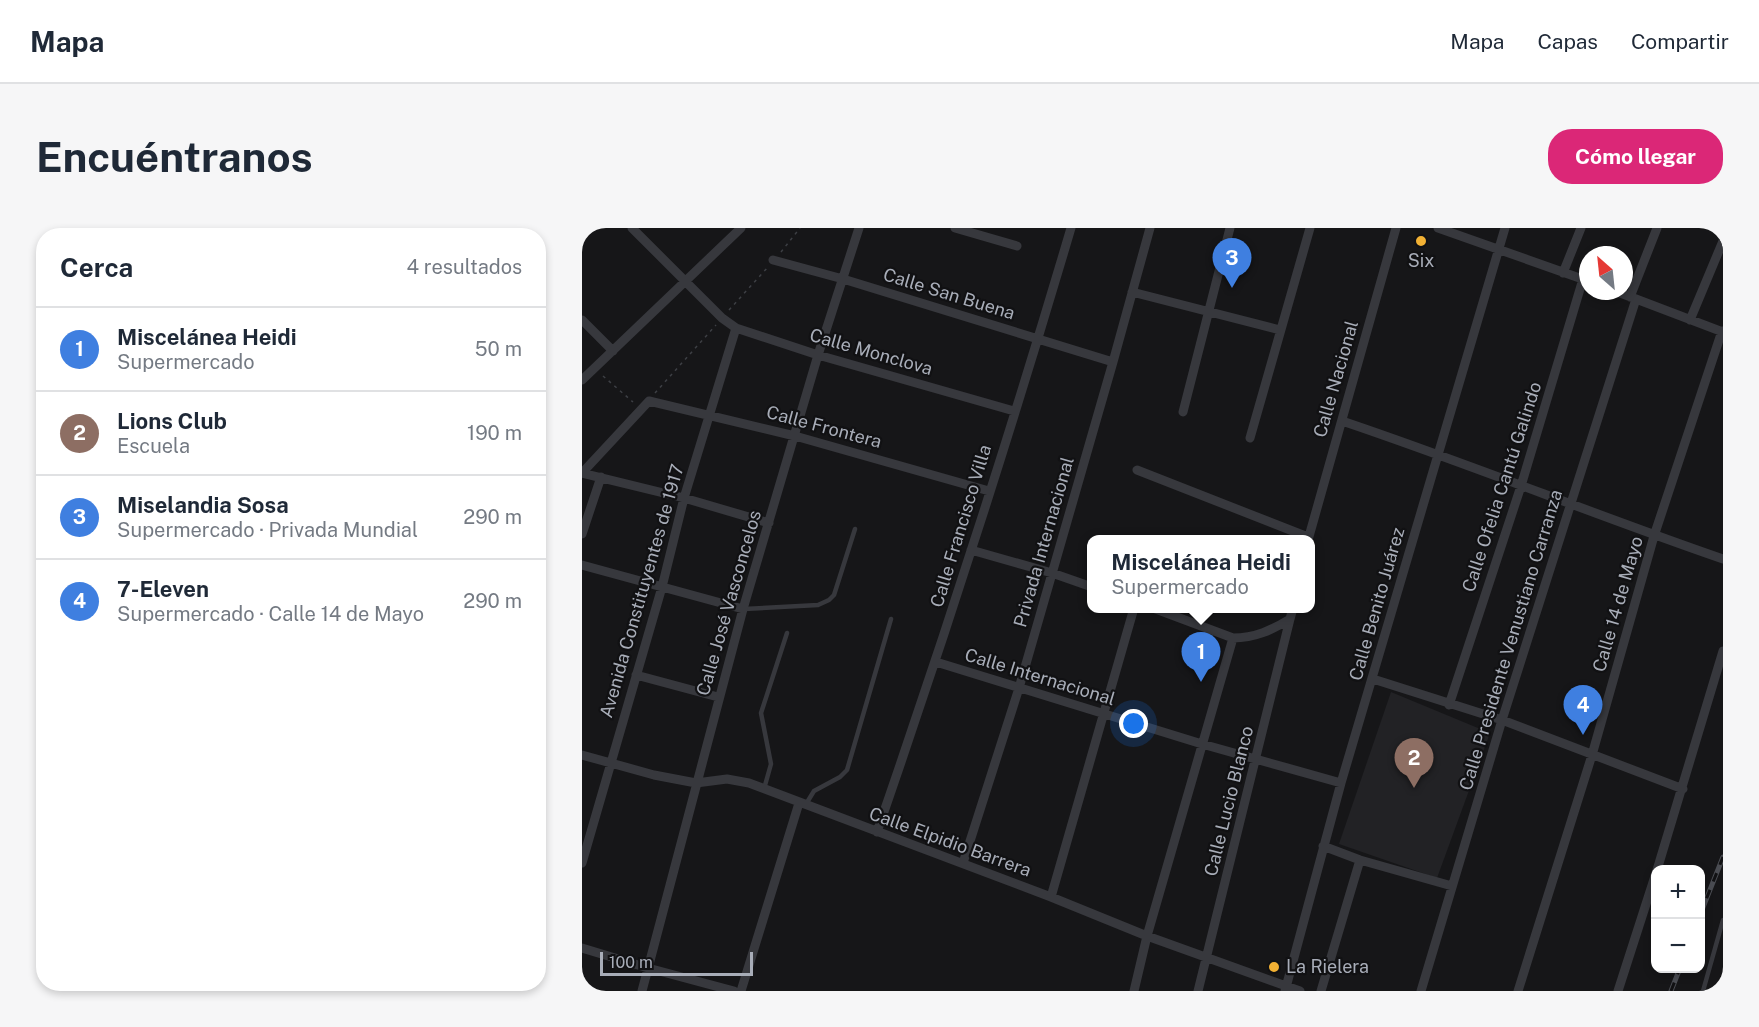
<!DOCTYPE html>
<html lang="es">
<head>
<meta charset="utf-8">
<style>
	body { margin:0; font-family:"Public Sans",sans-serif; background:#f6f6f7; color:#1f2937 }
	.controls { position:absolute; right:18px; bottom:18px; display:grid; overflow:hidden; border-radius:12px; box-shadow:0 3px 9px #0003 }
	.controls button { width:54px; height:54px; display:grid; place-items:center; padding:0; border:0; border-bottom:2px solid #e0e1e3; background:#fff; color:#1f2937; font:30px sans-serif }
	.compass { position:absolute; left:997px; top:18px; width:54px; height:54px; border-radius:50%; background:#fff; box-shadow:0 3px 9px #0003; rotate:333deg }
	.scale { position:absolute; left:18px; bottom:15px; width:153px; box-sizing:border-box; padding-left:6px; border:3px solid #a8adb8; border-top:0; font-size:16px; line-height:21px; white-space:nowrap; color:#a8adb8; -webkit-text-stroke:4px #111113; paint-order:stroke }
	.you { position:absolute; left:552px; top:496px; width:21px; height:21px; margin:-15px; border:4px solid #fff; border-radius:50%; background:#1a73e8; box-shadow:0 0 0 9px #1a73e833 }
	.badge { display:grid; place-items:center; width:39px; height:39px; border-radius:50%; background:#db2777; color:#fff; font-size:20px; font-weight:700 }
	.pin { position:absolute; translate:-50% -50px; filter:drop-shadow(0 2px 3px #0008) }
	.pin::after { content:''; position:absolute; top:32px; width:21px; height:18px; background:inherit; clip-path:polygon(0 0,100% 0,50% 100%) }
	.popup { position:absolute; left:505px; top:307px; width:228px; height:78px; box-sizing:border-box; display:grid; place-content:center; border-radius:12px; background:#fff; filter:drop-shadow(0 2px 4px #0005); font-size:20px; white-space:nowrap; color:#747a83 }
	.popup b { font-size:22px; color:#1f2937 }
	.popup::after { content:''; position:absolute; left:50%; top:100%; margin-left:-12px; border:12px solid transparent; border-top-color:#fff }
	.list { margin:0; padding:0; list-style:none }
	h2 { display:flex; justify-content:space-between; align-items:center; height:78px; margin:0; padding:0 24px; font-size:26px }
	h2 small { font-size:20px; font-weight:400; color:#747a83 }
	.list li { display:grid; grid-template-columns:39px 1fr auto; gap:18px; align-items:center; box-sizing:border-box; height:84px; padding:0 24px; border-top:2px solid #e0e1e3 }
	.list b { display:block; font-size:22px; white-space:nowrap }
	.list p { margin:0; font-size:20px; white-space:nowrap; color:#747a83 }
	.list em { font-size:20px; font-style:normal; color:#747a83 }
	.map { position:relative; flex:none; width:1141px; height:763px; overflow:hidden; border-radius:24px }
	header { display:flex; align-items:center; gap:36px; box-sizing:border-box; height:84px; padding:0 30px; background:#fff; border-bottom:2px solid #e0e1e3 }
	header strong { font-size:28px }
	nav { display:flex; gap:33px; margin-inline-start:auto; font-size:21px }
	.intro { display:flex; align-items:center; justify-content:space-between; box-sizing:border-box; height:144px; padding:0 36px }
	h1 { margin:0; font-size:42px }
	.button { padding:15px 27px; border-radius:24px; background:#db2777; color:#fff; font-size:21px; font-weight:700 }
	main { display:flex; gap:36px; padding:0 36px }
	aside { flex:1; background:#fff; border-radius:24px; box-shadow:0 3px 9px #0003 }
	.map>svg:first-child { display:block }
	.built { fill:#222225 }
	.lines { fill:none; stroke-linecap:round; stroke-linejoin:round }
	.path { stroke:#3d3f44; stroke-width:1.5; stroke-dasharray:3 4.5; stroke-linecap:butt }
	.service { stroke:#37383d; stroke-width:4.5 }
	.minor { stroke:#37383d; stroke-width:9 }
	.rail-casing { stroke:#4a4c52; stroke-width:5 }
	.rail { stroke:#111113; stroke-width:3; stroke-dasharray:9; stroke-linecap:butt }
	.poi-dot { fill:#f2b134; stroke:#111113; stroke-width:2 }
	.labels { text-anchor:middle; stroke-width:4.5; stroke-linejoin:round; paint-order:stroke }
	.poi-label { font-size:18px; fill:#a8adb8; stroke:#111113 }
	.street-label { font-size:18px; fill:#a8adb8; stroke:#111113 }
</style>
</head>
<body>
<header>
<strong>Mapa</strong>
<nav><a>Mapa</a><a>Capas</a><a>Compartir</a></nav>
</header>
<div class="intro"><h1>Encuéntranos</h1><a class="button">Cómo llegar</a></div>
<main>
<aside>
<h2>Cerca<small>4 resultados</small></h2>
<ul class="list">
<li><span class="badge" style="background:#3f7fe0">1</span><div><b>Miscelánea Heidi</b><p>Supermercado</p></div><em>50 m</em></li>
<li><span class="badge" style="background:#8d6e63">2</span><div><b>Lions Club</b><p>Escuela</p></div><em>190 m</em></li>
<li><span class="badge" style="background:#3f7fe0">3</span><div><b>Miselandia Sosa</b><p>Supermercado · Privada Mundial</p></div><em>290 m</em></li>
<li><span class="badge" style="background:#3f7fe0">4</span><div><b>7-Eleven</b><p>Supermercado · Calle 14 de Mayo</p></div><em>290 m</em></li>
</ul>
</aside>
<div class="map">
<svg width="1141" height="763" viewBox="0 0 1141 763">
	<rect width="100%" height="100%" fill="#161618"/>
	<path class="built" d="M809,464L908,505L855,650L757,616Z"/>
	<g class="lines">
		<path class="path" d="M199,24L218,0
			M147,82L186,39
			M21,148L51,174
			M73,165L134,97
			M1140,763L1141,760"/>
		<path class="service" d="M162,381L236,377L247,372L252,367L273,301
			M182,561L189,536L179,485L205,405
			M224,576L232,563L258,549L265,542L309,391
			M1121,763L1141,692"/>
		<path class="minor" d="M50,0L140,90L154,100L236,127L432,183
			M373,0L435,18
			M856,0L1006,53
			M191,32L261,51L531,134
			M981,45L999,0
			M1033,63L1141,104
			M550,64L698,102
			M1048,69L1075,0
			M0,92L31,123
			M1108,92L1141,13
			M0,152L159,0
			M601,184L648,0
			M760,193C888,236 1013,287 1141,331
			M668,210L728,0
			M555,242L726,309
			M0,245L67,173L213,208L407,263
			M0,245L102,270L187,295
			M0,306L19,249
			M726,312L814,0
			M389,322L470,345L510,359
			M0,337L161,381
			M571,380L651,410C673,410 690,402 708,391L711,380
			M354,434L620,516L759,555
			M54,447L136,469
			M791,451L920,492L1101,561
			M867,477L939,258L1001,51
			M0,527L72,547L114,555L145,551L167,555L469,669L565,708L718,763
			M295,604C364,405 429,203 489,0
			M741,618L778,632L870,658
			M0,635L80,359L102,270L154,100
			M381,635L437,460L531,134L568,0
			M1075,642L1141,423
			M469,669L552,380
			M0,720L66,740L152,763
			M60,763L161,381L236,127L277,0
			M159,763L217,575
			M552,763L565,708L651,410
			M616,763L708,391
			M703,763L759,555L923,0
			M739,763L778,632
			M839,763L920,492L1054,71
			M936,763L1010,527L1072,308L1140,103
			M1036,763L1074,645"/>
		<defs>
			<path id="rail" d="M1118,687L1141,629
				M1089,763L1098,740"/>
		</defs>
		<use href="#rail" class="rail-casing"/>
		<use href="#rail" class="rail"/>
	</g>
	<g class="poi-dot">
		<circle cx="839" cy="13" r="6"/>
		<circle cx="692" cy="739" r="6"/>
	</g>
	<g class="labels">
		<g class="poi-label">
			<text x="839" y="39">Six</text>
			<text x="704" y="745" text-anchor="start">La Rielera</text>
		</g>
		<g class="street-label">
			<text transform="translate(367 66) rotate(17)" y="6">Calle San Buena</text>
			<text transform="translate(289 124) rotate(16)" y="6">Calle Monclova</text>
			<text transform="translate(754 151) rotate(-74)" y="6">Calle Nacional</text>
			<text transform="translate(242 199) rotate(15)" y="6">Calle Frontera</text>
			<text transform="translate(920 259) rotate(-72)" y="6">Calle Ofelia Cantú Galindo</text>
			<text transform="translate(379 298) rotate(-73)" y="6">Calle Francisco Villa</text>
			<text transform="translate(462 314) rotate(-74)" y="6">Privada Internacional</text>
			<text transform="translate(60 363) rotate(-74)" y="6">Avenida Constituyentes de 1917</text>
			<text transform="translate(147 375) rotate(-74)" y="6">Calle José Vasconcelos</text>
			<text transform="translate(795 376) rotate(-74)" y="6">Calle Benito Juárez</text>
			<text transform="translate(1036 376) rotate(-74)" y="6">Calle 14 de Mayo</text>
			<text transform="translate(929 412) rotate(-73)" y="6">Calle Presidente Venustiano Carranza</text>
			<text transform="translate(458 449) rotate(17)" y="6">Calle Internacional</text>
			<text transform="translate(647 573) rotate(-76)" y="6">Calle Lucio Blanco</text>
			<text transform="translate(368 614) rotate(20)" y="6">Calle Elpidio Barrera</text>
		</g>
	</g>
</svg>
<div class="controls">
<button>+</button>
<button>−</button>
</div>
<svg class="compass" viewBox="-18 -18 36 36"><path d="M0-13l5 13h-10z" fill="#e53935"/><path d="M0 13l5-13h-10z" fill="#747a83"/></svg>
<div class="scale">100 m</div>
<div class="you"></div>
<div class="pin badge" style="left:619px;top:454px;background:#3f7fe0">1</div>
<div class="popup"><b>Miscelánea Heidi</b>Supermercado</div>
<div class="pin badge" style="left:832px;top:560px;background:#8d6e63">2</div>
<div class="pin badge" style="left:650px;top:60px;background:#3f7fe0">3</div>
<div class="pin badge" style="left:1001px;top:507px;background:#3f7fe0">4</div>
</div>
</main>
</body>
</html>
